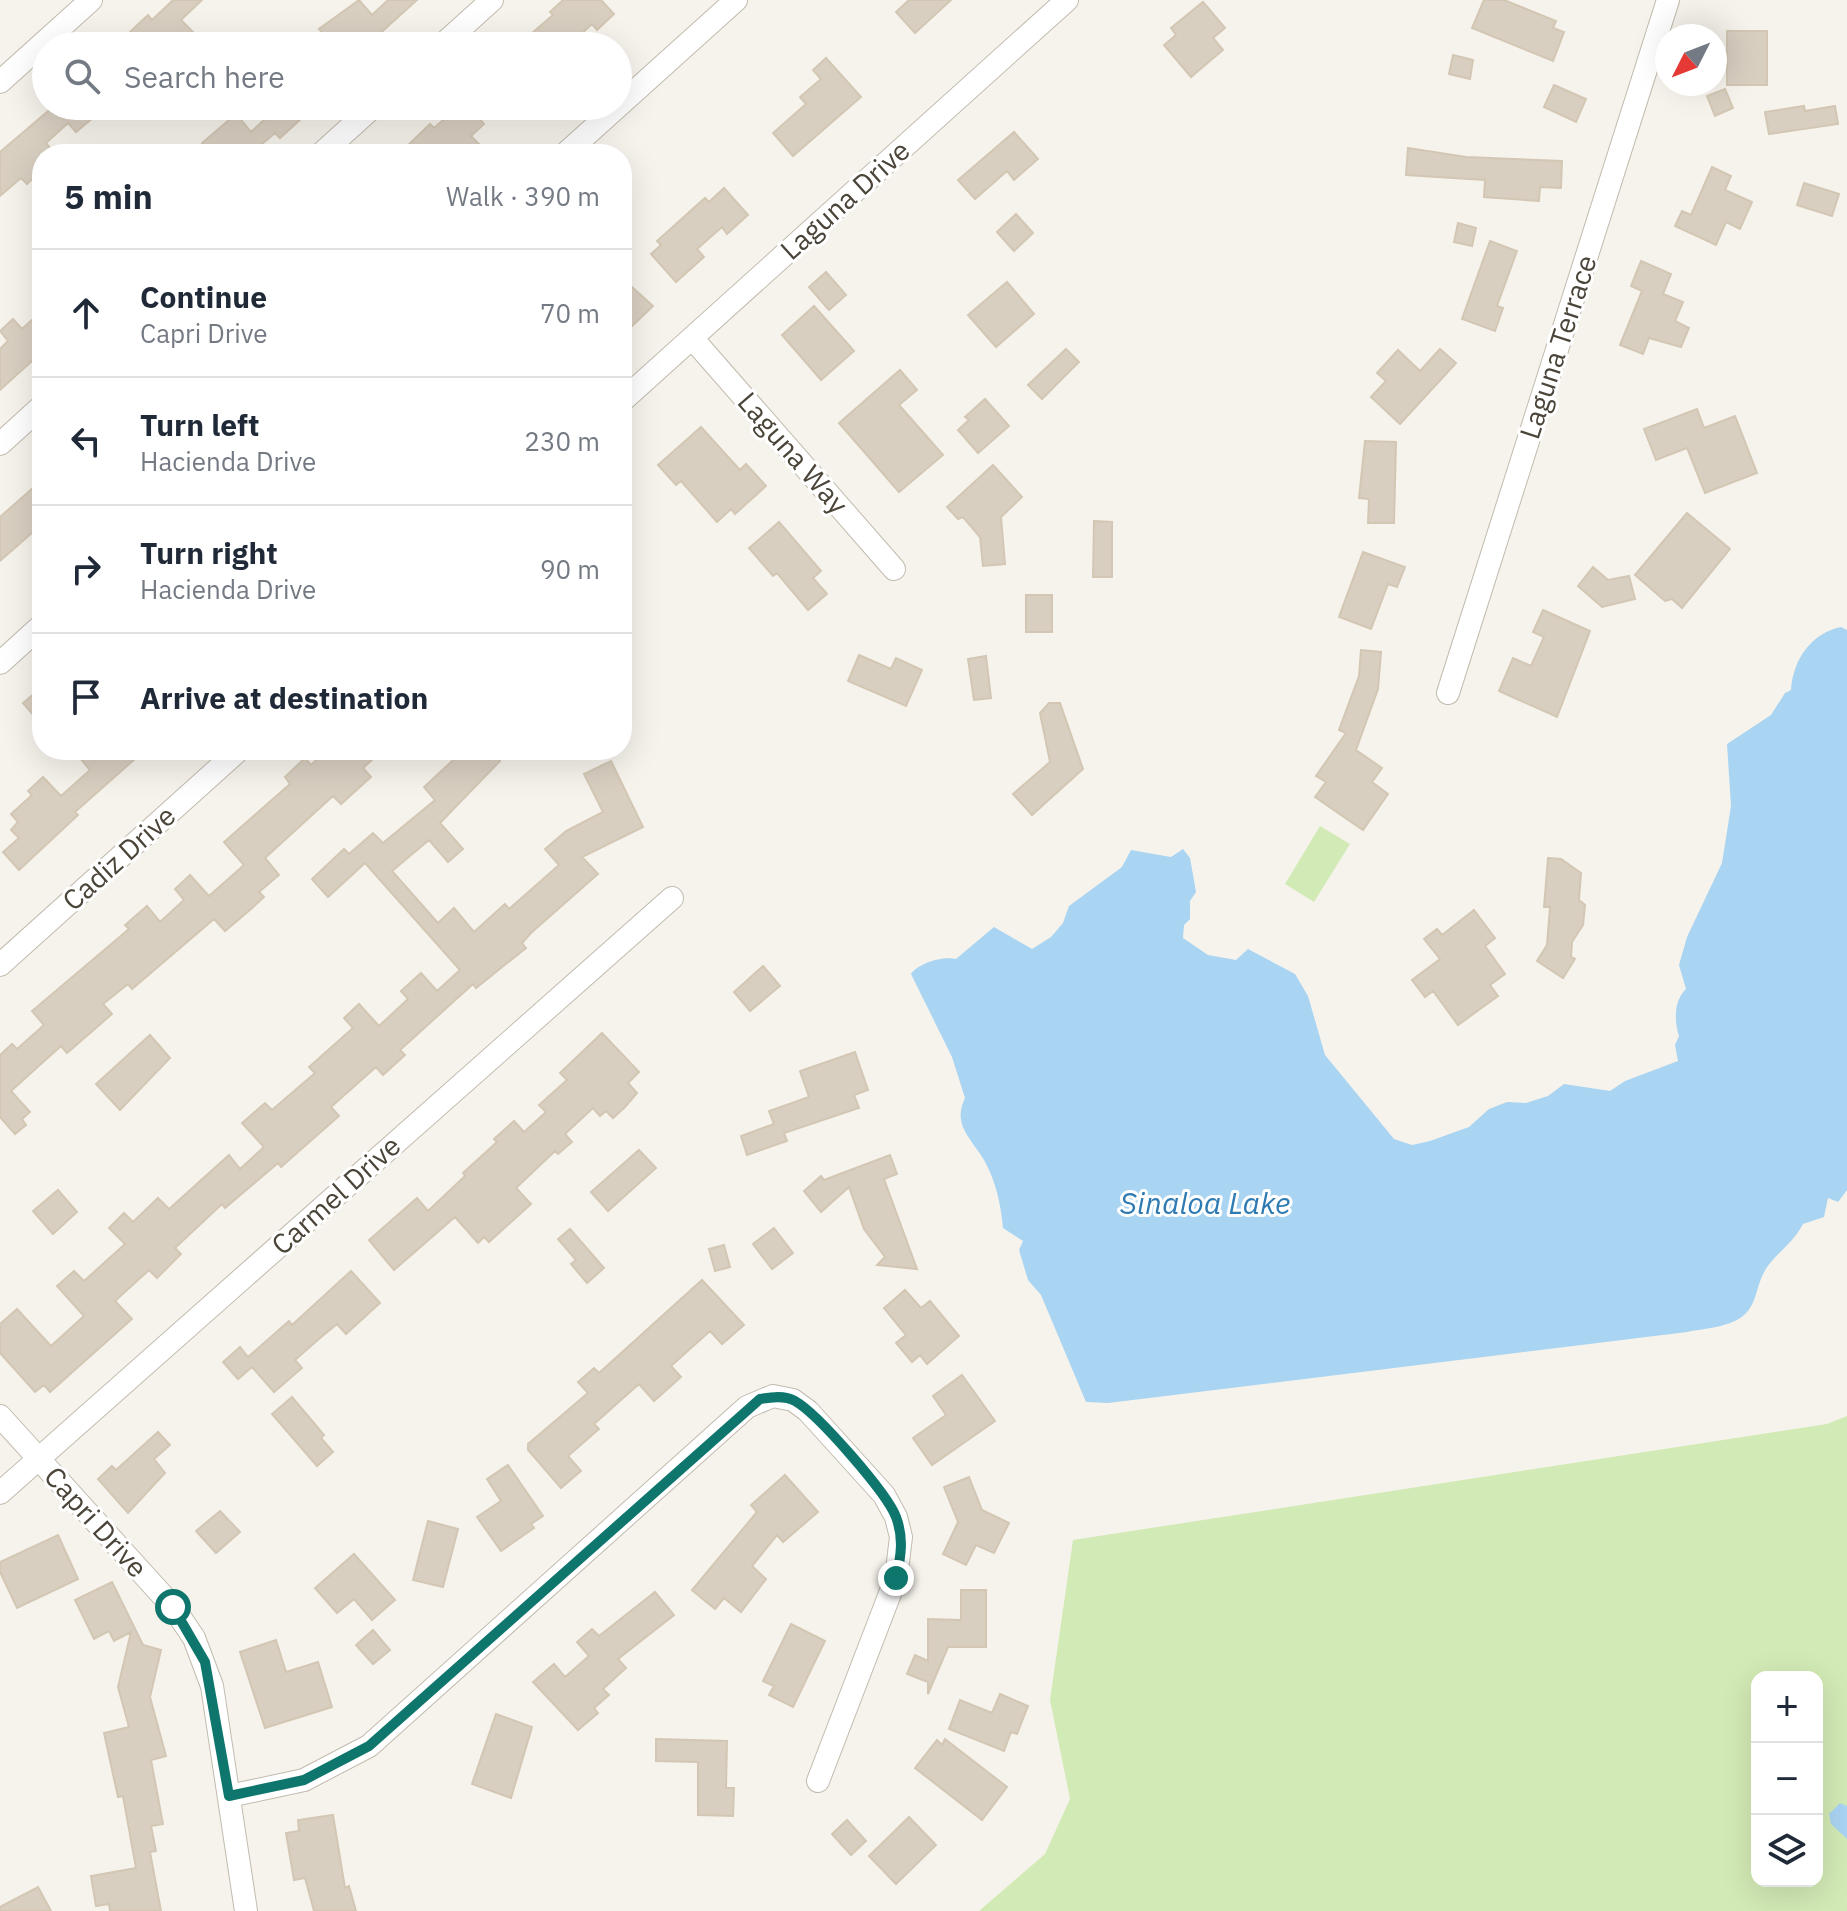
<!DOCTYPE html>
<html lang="en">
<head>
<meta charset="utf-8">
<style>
	body { margin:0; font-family:"IBM Plex Sans",sans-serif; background:#f2f2f3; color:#1f2937 }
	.controls { position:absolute; right:24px; bottom:24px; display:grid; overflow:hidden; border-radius:16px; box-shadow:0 8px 32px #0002 }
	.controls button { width:72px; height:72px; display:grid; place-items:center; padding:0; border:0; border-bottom:2px solid #e0e1e3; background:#fff; color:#1f2937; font:40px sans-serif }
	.compass { position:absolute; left:1655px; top:24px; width:72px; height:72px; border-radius:50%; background:#fff; box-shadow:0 8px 32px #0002; rotate:228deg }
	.stop { position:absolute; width:24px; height:24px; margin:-18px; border:6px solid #0f766e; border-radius:50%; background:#fff }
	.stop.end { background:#0f766e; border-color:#fff; box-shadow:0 2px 8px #0008 }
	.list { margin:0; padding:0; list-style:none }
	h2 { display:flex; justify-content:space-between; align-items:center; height:104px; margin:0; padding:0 32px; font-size:34px }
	h2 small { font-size:26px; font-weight:400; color:#747a83 }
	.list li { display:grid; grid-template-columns:52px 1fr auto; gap:24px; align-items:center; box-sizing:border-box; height:128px; padding:0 32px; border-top:2px solid #e0e1e3 }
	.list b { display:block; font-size:30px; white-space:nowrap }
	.list p { margin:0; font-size:26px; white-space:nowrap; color:#747a83 }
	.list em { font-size:26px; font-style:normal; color:#747a83 }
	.icon { flex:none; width:44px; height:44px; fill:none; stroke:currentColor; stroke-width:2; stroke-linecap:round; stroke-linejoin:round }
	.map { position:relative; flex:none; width:1847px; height:1911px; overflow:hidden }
	.search { position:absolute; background:#fff; box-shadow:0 8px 32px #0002; left:32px; top:32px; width:600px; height:88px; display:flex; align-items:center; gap:20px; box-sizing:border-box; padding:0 28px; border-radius:44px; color:#747a83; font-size:30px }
	.panel { position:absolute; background:#fff; box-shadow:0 8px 32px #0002; left:32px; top:144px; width:600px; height:616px; border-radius:32px }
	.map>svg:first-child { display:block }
	.green { fill:#d2eab5; fill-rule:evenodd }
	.water { fill:#a9d4f2 }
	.building { fill:#d8cfc1; stroke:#d3c7b4; stroke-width:2 }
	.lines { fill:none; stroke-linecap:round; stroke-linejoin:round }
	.minor-casing { stroke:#c2bbae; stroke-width:24 }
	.minor { stroke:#fff; stroke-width:22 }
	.route { stroke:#0f766e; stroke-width:10 }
	.labels { text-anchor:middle; stroke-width:6; stroke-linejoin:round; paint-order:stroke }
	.street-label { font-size:28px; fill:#4b4439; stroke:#fff }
	.water-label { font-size:30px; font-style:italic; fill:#2e7ab2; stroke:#fff }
</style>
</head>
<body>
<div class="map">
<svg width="1847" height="1911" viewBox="0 0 1847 1911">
	<rect width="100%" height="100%" fill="#f6f3ec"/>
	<path class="green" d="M1320,826L1350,844L1314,902L1285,884Z
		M1847,1416V1911H979L1045,1854L1070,1799L1050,1700L1073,1540L1827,1424ZM1757,1677H1817V1881H1757Z"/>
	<path class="water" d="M1841,627L1847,630V1190L1838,1202L1828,1198L1824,1217L1803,1224C1794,1241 1783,1248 1771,1262C1757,1278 1759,1294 1750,1308C1739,1327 1706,1328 1687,1332L1108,1403L1086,1402L1041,1295L1028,1280L1019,1250L1023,1241L1003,1228C1001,1205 996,1181 984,1160C971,1138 952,1125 965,1098L952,1057L911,974C919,963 942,956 956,959L994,927L1032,949L1051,937L1063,923L1069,906L1122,867L1131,850L1171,857L1183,849L1190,858L1196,892L1190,901V919L1184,925L1183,938L1208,955L1236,960L1248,949L1295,974L1308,996L1325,1055L1394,1139L1412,1145L1430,1141L1469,1127L1489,1109L1507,1102L1526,1103L1548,1096L1564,1084L1610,1091L1625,1081L1678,1061L1675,1045L1679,1036C1674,1021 1674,1000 1686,989L1679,965L1687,937L1722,863L1731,806L1727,744L1771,715L1785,693L1791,690C1793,660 1811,633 1841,627Z
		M1840,1803L1847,1806V1839L1831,1824L1829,1814Z"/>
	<path class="building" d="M173,0H202L181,20L195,34L181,46H143L130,32L148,15L152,20Z
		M359,0L372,15L388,0H417L366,46H334L319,29Z
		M563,0H601L614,14L597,30L592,24L568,46H517L553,15L550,12Z
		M909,0H951L915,33L896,12Z
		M1484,0H1504L1556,21L1553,28L1564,32L1553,61L1472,28Z
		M1203,2L1225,28L1213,38L1223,50L1191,77L1164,45L1176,35L1171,28Z
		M1727,31H1767V85H1727Z
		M1453,55L1473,60L1470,79L1449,74Z
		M826,58L861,97L793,156L773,133L806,104L800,97L821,79L813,70Z
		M1554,85L1586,99L1576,122L1544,107Z
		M1725,89L1733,108L1715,116L1707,96Z
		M54,106H107L76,132L68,123L46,143L55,154H42V170L27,184L21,178L0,196V152Z
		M279,106H315L280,138L275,133L250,154H212L202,143L236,114L251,132Z
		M459,106H468L484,124L471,136L481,146L472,154H399L430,124L434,128Z
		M1804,106L1805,111L1835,106L1838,124L1769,134L1765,112Z
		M1014,132L1038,159L1014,180L1007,171L975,199L958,180Z
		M1408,148L1466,157L1562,161L1561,188L1540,187L1539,201L1484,197L1485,180L1406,175Z
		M1712,167L1731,176L1725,190L1752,202L1740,229L1726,222L1716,245L1675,226L1682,211L1691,215Z
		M1804,183L1839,194L1832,216L1797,205Z
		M724,188L748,215L727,234L722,227L697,249L704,257L676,282L651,254L661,245L657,241L705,198L709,202Z
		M1016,214L1033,233L1014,251L997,232Z
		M1458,223L1476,228L1472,246L1454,242Z
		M1490,241L1517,251L1497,306L1503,308L1495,331L1462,319Z
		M1641,261L1671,274L1663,294L1683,302L1675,321L1689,328L1681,347L1649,338L1643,354L1620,345L1642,291L1631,286Z
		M826,272L846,295L829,310L809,287Z
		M622,278L653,306L631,327L622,317Z
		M1007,282L1034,314L996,347L968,315Z
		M814,306L854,351L821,380L782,335Z
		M13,319L22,329L33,319L42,330V352L0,390V349L8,341L0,331Z
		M1066,349L1079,362L1042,399L1028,385Z
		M1440,349L1456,363L1400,424L1371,397L1386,381L1377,373L1398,350L1420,371Z
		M900,370L917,390L899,405L943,455L899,492L839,423Z
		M985,399L1009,426L978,453L958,430L969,420L965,417Z
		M1697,409L1704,428L1735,416L1757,473L1705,493L1687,448L1656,460L1644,429Z
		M701,427L740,470L746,464L766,486L735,514L731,509L717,522L681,481L676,485L658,465Z
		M1365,441L1396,442L1394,523H1368L1369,499L1359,498Z
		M993,465L1022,497L1001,517L1005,564L983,566L980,537L963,517L958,519L947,507Z
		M42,480V524L0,561V517Z
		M1687,513L1730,549L1682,608L1672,599L1665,601L1635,575Z
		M1094,521L1112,522V577H1093Z
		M779,522L821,571L813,578L827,594L808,610L777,573L773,576L749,548Z
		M1363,552L1405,567L1397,587L1388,584L1371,629L1339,617Z
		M1593,567L1608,580L1629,576L1635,599L1602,607L1578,586Z
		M1026,595H1052V632H1026Z
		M1543,610L1590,631L1557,717L1499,691L1513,658L1531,666L1544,637L1533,632Z
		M1361,650L1381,652L1378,689L1356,750L1382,768L1372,782L1388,794L1363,830L1315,797L1326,782L1316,776L1346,733L1339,730L1359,676Z
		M859,655L891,669L896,658L922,670L906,706L848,681Z
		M986,656L991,698L974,700L968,659Z
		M42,687V725L23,703Z
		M1049,703H1060L1083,769L1032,815L1013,794L1050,762L1040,713Z
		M73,750H145L75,812L78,815L19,870L3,852L19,838L11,830L18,822L11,814L32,795L28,791L43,777L61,796L90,770Z
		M327,750H364L373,759L363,768L371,777L341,804L333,796L265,858L279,875L259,892L264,897L251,909L225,931L214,919L132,989L128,984L103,1004L112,1014L67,1053L61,1046L11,1091L30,1112L22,1119L26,1125L15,1134L0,1117V1055L12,1044L17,1049L44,1025L32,1011L129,929L125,925L147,906L160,922L184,900L175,889L190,875L209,896L244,865L224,842L290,784L285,777L305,758L311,765Z
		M464,750H490L500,761L440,823L463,849L448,862L429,840L392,871L438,923L454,908L474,932L505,904L509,909L559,865L545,849L566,831L603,812L584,774L611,761L643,827L582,857L598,874L531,933L522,943L526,948L476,988L473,984L400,1050L405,1055L383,1075L376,1067L331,1107L339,1116L281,1167L278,1163L225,1208L222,1204L175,1248L181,1254L157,1278L149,1270L115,1301L132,1319L50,1392L44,1385L35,1392L0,1353V1324L17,1309L51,1346L84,1316L57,1286L74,1271L84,1281L125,1244L109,1228L124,1213L133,1222L158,1198L169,1209L229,1155L240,1169L264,1147L242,1123L265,1103L272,1110L315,1073L309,1067L353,1028L344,1018L359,1004L379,1026L408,999L401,991L421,973L437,991L460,970L365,863L328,897L312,879L344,849L349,854L373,833L383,843L435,800L424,787Z
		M1548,858L1561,859L1581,873L1579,900L1585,905L1583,925L1572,942L1571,957L1575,959L1563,978L1537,961L1547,945L1550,907H1544Z
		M1474,910L1495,938L1485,946L1505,974L1490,985L1498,996L1458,1025L1433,991L1425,997L1412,980L1440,959L1424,939L1437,929L1442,935Z
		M763,966L780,986L750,1011L734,992Z
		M602,1033L639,1072L628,1083L637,1093L625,1107L613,1118L606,1111L600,1116L593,1108L565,1134L572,1142L558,1154L555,1151L516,1188L531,1204L489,1242L484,1237L478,1243L455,1217L394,1270L369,1240L417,1198L428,1211L465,1176L463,1173L497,1142L494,1139L514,1121L524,1132L546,1112L539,1105L567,1080L560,1073Z
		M150,1035L170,1058L120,1110L96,1084Z
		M855,1052L868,1090L854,1095L859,1108L784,1133L787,1141L747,1155L741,1136L774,1124L769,1111L809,1097L800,1071Z
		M639,1150L656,1168L608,1211L591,1192Z
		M890,1155L897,1174L884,1179L917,1269L877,1265L885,1257L864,1229L849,1187L821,1212L804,1191L821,1176L824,1180Z
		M58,1190L77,1212L53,1234L33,1211Z
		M774,1228L793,1253L772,1269L753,1244Z
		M570,1229L604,1268L587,1283L571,1264L576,1260L558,1239Z
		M724,1245L730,1267L715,1271L709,1249Z
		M351,1271L380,1303L346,1334L337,1324L320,1338L295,1360L302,1368L274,1392L252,1367L238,1379L223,1362L240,1347L248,1357L289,1321L292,1325Z
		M702,1280L744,1325L722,1344L710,1331L671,1366L681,1377L654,1401L639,1384L594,1424L599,1429L568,1456L581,1471L561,1488L528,1450V1444L588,1393L578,1382L594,1368L599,1373Z
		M905,1290L921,1308L930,1301L959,1336L927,1364L920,1355L912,1362L896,1343L906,1335L884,1308Z
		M962,1375L995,1421L932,1465L913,1438L946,1415L933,1396Z
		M292,1397L324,1435L321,1438L333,1452L317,1466L272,1414Z
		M158,1432L170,1445L154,1459L165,1473L128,1513L98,1479L112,1466L116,1470Z
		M508,1465L543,1516L531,1524L534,1528L501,1551L477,1517L501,1501L487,1479Z
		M785,1475L818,1512L783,1542L777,1535L752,1566L766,1579L741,1612L724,1598L715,1609L692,1590L757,1512L751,1505Z
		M969,1477L982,1510L1009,1523L994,1553L976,1545L966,1565L943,1554L958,1522L944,1487Z
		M220,1511L240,1532L216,1553L196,1531Z
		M428,1521L458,1529L443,1587L413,1580Z
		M58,1535L78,1579L17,1608L0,1572V1562Z
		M354,1554L395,1600L372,1620L354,1599L337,1613L315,1588Z
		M112,1582L143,1645L161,1650L150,1697L166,1756L151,1760L163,1824L151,1826L156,1851L150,1852L161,1911H110L109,1904L96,1906L91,1876L136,1868L123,1796L118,1797L104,1733L129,1727L118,1687L131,1632L114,1641L109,1631L94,1639L75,1600Z
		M961,1590H986V1647H948L928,1694V1682L907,1674L915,1655L928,1661V1619L961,1620Z
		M655,1592L674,1615L618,1659L626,1668L603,1689L609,1695L594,1708L598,1713L578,1730L533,1682L554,1664L565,1677L589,1656L577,1642L592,1629L599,1636Z
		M791,1624L825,1641L793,1707L769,1695L774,1686L763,1681Z
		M373,1630L390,1650L373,1664L356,1645Z
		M276,1640L286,1672L318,1662L332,1707L265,1728L240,1652Z
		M1000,1694L1028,1706L1017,1734L1011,1732L1004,1751L949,1729L960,1700L992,1713Z
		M496,1714L532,1727L511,1798L472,1784Z
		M656,1739L727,1741L726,1788H734L733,1816L698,1815V1762L656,1761Z
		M945,1739L1007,1787L982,1820L915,1768L937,1740L942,1745Z
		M333,1815L345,1888L349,1886L356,1911H314L305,1878L294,1880L286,1833L299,1831L298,1820Z
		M909,1817L936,1845L896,1884L869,1856Z
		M847,1820L866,1841L851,1855L832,1834Z
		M38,1887L51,1911H0V1907Z"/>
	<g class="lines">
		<defs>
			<path id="minor" d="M441,46L492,0
				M0,82L91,0
				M321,154L374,106
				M565,154L736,0
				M692,338L894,569
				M622,401L1067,0
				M0,444L42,406
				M0,663L42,625
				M1448,693L1668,0
				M0,965L239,750
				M0,1416L173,1607L194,1638L212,1686L246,1911
				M0,1493L672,898
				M229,1796L304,1780L369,1746L747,1407L773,1396L793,1400L808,1411L884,1495L896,1517L901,1537L896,1578L818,1781"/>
		</defs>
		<use href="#minor" class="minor-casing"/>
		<use href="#minor" class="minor"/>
	</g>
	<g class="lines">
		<path class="route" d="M173,1607L205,1662L229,1796L304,1780L369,1746L760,1399C771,1397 785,1395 795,1401C818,1414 887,1493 896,1517C904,1538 901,1557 896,1578"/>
	</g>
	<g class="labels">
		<g class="street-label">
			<text transform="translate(845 200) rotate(-42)" y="10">Laguna Drive</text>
			<text transform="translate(1558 347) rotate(-72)" y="10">Laguna Terrace</text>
			<text transform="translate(793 453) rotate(49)" y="10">Laguna Way</text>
			<text transform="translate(119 858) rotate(-42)" y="10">Cadiz Drive</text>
			<text transform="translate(336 1195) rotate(-42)" y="10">Carmel Drive</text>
			<text transform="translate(96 1522) rotate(48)" y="10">Capri Drive</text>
		</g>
		<g class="water-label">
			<text x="1205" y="1214">Sinaloa Lake</text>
		</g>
	</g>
</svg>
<div class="controls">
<button>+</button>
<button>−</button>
<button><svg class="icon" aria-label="layers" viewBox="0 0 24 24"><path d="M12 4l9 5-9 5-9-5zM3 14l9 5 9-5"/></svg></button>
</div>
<svg class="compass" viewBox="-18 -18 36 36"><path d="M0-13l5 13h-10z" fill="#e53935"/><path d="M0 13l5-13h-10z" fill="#747a83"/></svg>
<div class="stop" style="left:173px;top:1607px"></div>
<div class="stop end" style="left:896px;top:1578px"></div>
<div class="search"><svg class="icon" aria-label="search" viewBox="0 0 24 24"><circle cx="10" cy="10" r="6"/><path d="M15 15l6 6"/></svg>Search here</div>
<section class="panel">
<h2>5 min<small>Walk · 390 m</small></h2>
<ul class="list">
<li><svg class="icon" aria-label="ahead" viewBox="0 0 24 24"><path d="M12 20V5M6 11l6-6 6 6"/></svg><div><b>Continue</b><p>Capri Drive</p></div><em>70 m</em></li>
<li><svg class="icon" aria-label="left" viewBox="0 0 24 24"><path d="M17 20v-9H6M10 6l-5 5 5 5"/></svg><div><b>Turn left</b><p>Hacienda Drive</p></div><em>230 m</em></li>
<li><svg class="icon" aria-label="right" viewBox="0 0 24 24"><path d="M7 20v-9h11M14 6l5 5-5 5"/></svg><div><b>Turn right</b><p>Hacienda Drive</p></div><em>90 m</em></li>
<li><svg class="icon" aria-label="arrive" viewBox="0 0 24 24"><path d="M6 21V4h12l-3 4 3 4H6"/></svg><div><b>Arrive at destination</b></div></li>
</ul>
</section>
</div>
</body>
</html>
